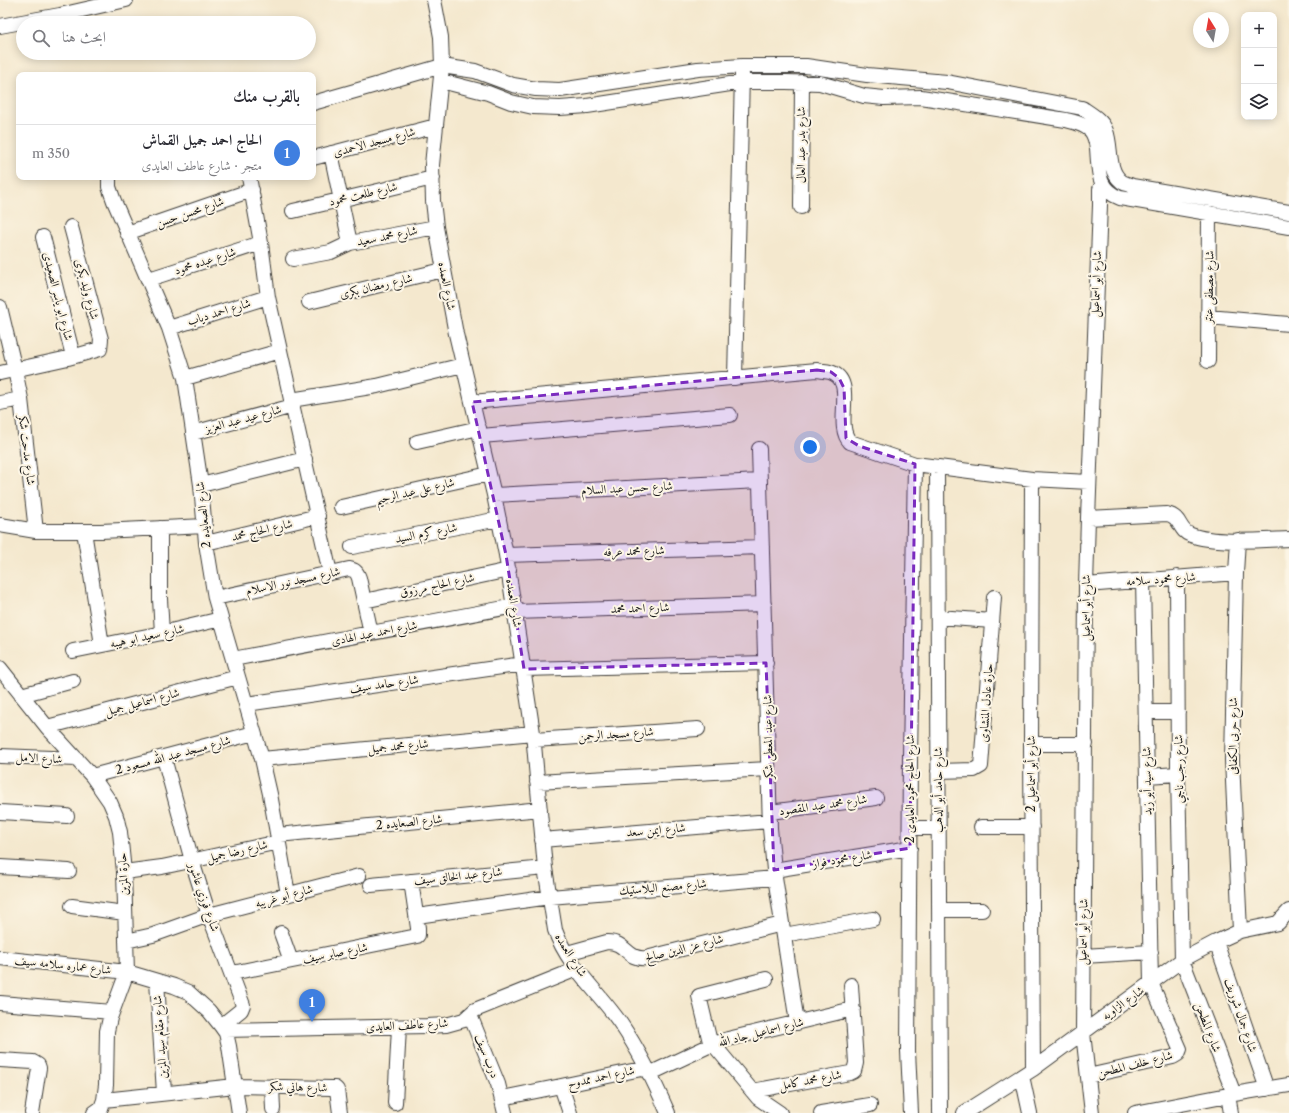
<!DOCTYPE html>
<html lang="ar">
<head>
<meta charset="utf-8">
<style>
	body { margin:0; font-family:"Libre Caslon Text",Amiri,serif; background:#f2f2f3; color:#2b2b33; direction:rtl }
	.controls { position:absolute; right:12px; top:12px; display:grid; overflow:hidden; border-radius:8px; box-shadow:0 2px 10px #0003 }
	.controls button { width:36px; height:36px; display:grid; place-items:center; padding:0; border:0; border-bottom:1px solid #e1e1e2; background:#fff; color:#2b2b33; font:20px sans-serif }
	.compass { position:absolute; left:1193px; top:12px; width:36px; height:36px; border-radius:50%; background:#fff; box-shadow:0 2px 10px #0003; rotate:349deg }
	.you { position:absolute; left:810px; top:447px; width:14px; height:14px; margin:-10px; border:3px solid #fff; border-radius:50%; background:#1a73e8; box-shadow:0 0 0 6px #1a73e833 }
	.badge { display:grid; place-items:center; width:26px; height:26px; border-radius:50%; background:#1f6fb2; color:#fff; font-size:13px; font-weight:700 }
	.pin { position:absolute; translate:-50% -33px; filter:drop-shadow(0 1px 2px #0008) }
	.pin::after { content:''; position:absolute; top:21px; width:14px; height:12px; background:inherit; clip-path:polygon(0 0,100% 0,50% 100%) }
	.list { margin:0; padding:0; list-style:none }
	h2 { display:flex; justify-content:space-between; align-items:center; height:52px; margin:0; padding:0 16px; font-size:17px }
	h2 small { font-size:13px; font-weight:400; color:#7c7c81 }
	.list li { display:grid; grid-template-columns:26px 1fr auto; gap:12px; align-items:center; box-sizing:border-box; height:56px; padding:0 16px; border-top:1px solid #e1e1e2 }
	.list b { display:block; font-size:15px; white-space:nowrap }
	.list p { margin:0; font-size:13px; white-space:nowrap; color:#7c7c81 }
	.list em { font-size:13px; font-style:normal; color:#7c7c81 }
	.icon { flex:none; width:22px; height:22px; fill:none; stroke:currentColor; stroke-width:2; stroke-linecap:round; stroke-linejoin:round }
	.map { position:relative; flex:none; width:1289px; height:1113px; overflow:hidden; direction:ltr }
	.search { position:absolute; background:#fff; box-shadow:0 2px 10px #0003; left:16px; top:16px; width:300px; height:44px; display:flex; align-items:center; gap:10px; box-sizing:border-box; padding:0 14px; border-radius:22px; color:#7c7c81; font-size:15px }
	.panel { position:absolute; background:#fff; box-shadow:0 2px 10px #0003; left:16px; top:72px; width:300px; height:108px; border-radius:8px; direction:rtl }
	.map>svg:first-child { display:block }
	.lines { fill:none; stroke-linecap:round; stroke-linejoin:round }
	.street-casing { stroke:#3c3b37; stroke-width:16 }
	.street { stroke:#fff; stroke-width:14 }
	.marked { fill:#7b2cbf; fill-opacity:0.2; stroke:#7b2cbf; stroke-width:3; stroke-dasharray:8 5; stroke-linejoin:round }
	.labels { text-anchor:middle; stroke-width:4; stroke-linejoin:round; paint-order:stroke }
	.street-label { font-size:12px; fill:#1c1c1c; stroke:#fcf5e5 }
</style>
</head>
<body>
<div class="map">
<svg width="1289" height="1113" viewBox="0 0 1289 1113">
	<rect width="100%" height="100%" fill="#fcf5e5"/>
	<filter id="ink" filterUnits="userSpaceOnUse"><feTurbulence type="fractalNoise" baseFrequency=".025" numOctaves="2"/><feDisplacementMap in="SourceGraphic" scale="8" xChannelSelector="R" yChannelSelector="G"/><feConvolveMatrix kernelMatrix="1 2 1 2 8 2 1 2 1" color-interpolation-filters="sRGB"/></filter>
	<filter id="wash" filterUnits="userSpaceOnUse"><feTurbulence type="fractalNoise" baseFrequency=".012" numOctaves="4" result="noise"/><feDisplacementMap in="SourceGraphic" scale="16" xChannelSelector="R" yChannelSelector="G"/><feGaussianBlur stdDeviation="0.9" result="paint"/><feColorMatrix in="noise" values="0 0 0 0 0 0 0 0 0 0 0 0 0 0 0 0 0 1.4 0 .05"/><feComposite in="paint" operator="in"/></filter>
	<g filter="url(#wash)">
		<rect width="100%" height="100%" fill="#f4e8ce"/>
	</g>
	<g filter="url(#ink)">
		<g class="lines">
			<defs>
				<path id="street" d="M434,0L441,37L442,66L432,165L433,201L436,227L456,334L494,495L506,555L533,733L545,868L555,930C568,967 600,993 621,1024C640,1052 655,1083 668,1113
					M0,26L60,15L126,0
					M441,81L488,93L511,102L533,107L560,108L587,106L743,82H786L820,83L864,96L884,98L921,97L1066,120C1074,122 1085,124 1091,131C1095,136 1096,142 1097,148C1099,170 1096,189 1120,198L1289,227
					M313,103L442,66L475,71L513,85L536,89L560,90L698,69L742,66H806L867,75L947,82L1082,108C1091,114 1102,120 1106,131C1112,147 1107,170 1121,181C1124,184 1129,184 1132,186L1289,212
					M331,153L350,243
					M313,158L436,126
					M109,177V187L114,201L169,328L185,378L201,485L206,543L215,598L262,759L270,794L288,894
					M249,177L261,243L268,297L330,573
					M801,207L802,82
					M293,211L433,178
					M127,233L252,190
					M43,237L73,356
					M293,259L331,252L350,243L436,227
					M149,279L261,243
					M309,302L443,270
					M0,307L15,370L21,399L36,531
					M1208,317L1289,324
					M169,328L268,297
					M1208,361L1209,213
					M0,373L68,358L100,349L101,339L71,227
					M185,378L280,351
					M735,378L742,74
					M291,400L377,386L463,365
					M472,402L817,370C821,371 826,371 830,372C858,380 833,424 850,442L915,464L1032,479L1089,482
					M0,403L21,399
					M193,433L293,406
					M481,436L730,415
					M417,442L479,428
					M759,449L770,828L774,870L797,1023
					M937,467L940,1113
					M1032,479L1031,744L1033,1069
					M201,485L305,459
					M494,495L759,481
					M341,507L489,474
					M1088,518L1167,514C1182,517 1178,531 1191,535C1214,544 1263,540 1289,539
					M0,525L36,531H101L205,526
					M160,528V599L162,633
					M84,531L102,645
					M1238,540L1236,573L1232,760L1240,931
					M206,543L318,516
					M352,547L499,519
					M506,555L762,547
					M1177,577L1178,774L1182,960L1234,1094
					M1086,585L1236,573
					M215,598L349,569C355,570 357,572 359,578L371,633
					M364,601L509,570
					M515,612L764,604
					M938,617L992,621
					M73,651L162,633L221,619
					M233,659L515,606
					M0,668L47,727L92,776L110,802L116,816L120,832L124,872L127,972L110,1018L107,1031L106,1085L104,1100L101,1108L94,1113
					M524,669L766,663
					M21,695L73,681
					M246,704L523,664
					M1146,712H1178
					M47,727L238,677
					M534,740L698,729
					M1031,744H1086
					M0,756L77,759
					M164,758L192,861L209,915L243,1005L241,1010L221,1026
					M262,759L533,733
					M938,771L974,770L981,766L994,597
					M92,776L254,733
					M1147,776L1178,774
					M537,782L768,769
					M0,812L67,816
					M770,812L876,798
					M981,827H1032
					M910,828H938
					M278,835L540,809
					M542,840L770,821
					M0,867L69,871
					M774,870L910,848
					M124,872L162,867L279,842
					M371,885L545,868
					M72,906L125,913
					M939,910H982
					M417,916L550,897L775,878
					M281,933L291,961
					M784,935L873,919
					M126,941L153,935L209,915L359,876
					M1216,942L1267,1089
					M567,953L607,942C627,942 626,960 646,958L782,924
					M1083,956L1151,952
					M0,958L127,972L174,986L188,992L209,1011L221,1026L226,1033L229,1046L239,1113
					M232,973L417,936L418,935V928L411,881
					M157,981L164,1093
					M0,1003L112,1012
					M470,1015L498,1084L505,1113
					M224,1030L427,1026L446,1025L464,1020L475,1010L577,969
					M713,1044L758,1098L780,1113
					M711,1046L699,996L766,979
					M0,1060L33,1062L38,1065L39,1068L32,1113
					M649,1074L713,1044L728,1039L853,1009
					M1022,1076L1030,1113
					M1088,1076L1173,1057L1178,1054L1180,1049L1151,983L1143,580
					M272,1086L273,1109
					M752,1091L850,1073L854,1071L856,1063L851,985
					M1228,1095L1231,1113
					M502,1098L561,1086
					M104,1100L235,1086L331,1088H335L337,1090L340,1113
					M395,1103L399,1027
					M570,1113L561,1086L646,1068
					M821,1113L870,1105
					M911,1113L908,1051L910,757L915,464
					M964,1113L1033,1069L1182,960L1216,942L1240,931L1278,923L1289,911
					M1092,1113L1083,1033L1086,585L1088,518L1100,205V189L1102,184
					M1135,1113L1228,1095L1289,1085"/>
			</defs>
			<use href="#street" class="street-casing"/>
			<use href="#street" class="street"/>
		</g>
	</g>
	<path class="marked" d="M817,370L831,372L839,378L844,388L846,438L859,446L915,464L910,848L774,870L766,663L524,669L506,555L472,402Z"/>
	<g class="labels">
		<g class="street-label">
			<text transform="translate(374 142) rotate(-15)" y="4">شارع مسجد الاحمدى</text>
			<text transform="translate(801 145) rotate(-90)" y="4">شارع بدر عبد العال</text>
			<text transform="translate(363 194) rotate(-13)" y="4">شارع طلعت محمود</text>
			<text transform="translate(190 212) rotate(-19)" y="4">شارع محسن حسن</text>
			<text transform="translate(387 236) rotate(-11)" y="4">شارع محمد سعيد</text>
			<text transform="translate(205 261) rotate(-18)" y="4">شارع عبده محمود</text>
			<text transform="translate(1096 284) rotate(-88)" y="4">شارع أبو اسماعيل</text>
			<text transform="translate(376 286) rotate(-13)" y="4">شارع رمضان بكرى</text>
			<text transform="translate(447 286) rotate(79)" y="4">شارع العمده</text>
			<text transform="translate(1209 287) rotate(-89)" y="4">شارع مصطفى عنتر</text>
			<text transform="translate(87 289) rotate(75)" y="4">شارع وليد بكرى</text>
			<text transform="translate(58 296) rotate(76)" y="4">شارع ابو ياسر الصعيدى</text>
			<text transform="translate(219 312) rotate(-17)" y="4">شارع احمد دياب</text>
			<text transform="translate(243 419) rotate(-15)" y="4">شارع عيد عبد العزيز</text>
			<text transform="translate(27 450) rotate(83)" y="4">شارع مدحت شكر</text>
			<text transform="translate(627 488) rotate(-3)" y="4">شارع حسن عبد السلام</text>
			<text transform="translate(415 491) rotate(-13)" y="4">شارع على عبد الرحيم</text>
			<text transform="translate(203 515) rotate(-96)" y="4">شارع الصعايده 2</text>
			<text transform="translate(262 530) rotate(-13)" y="4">شارع الحاج محمد</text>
			<text transform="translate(426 533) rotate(-11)" y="4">شارع كرم السيد</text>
			<text transform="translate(634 551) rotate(-2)" y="4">شارع محمد عرفه</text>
			<text transform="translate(1161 579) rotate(-4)" y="4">شارع محمود سلامه</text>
			<text transform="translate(293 581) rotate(-12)" y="4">شارع مسجد نور الاسلام</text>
			<text transform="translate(437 585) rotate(-12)" y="4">شارع الحاج مرزوق</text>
			<text transform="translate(514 603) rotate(81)" y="4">شارع العمده</text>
			<text transform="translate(640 608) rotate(-2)" y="4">شارع احمد محمد</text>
			<text transform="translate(1086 608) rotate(-90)" y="4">شارع أبو اسماعيل</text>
			<text transform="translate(374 633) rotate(-11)" y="4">شارع احمد عبد الهادى</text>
			<text transform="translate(147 636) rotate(-12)" y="4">شارع سعيد ابو هيبه</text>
			<text transform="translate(384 684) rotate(-8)" y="4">شارع حامد سيف</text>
			<text transform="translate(142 702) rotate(-15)" y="4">شارع اسماعيل جميل</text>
			<text transform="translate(986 703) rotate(-86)" y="4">حارة عادل المنشاوى</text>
			<text transform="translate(616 734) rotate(-4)" y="4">شارع مسجد الرحمن</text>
			<text transform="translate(1233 736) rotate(-90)" y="4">شارع حربى الكفافى</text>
			<text transform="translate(768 737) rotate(-91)" y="4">شارع عبد المعطى شكر</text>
			<text transform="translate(398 746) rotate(-5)" y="4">شارع محمد جميل</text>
			<text transform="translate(173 755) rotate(-15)" y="4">شارع مسجد عبد الله مسعود 2</text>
			<text transform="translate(39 758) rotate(3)" y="4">شارع الامل</text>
			<text transform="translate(1179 769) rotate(-91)" y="4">شارع رجب ناجي</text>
			<text transform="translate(1031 774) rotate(-90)" y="4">شارع أبو اسماعيل 2</text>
			<text transform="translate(1147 781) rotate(-91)" y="4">شارع سيد أبو زيد</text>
			<text transform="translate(910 789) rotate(-90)" y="4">شارع الحاج محمود العايدى 2</text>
			<text transform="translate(938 790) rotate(-90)" y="4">شارع حامد أبو الدهب</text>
			<text transform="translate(823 805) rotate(-8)" y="4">شارع محمد عبد المقصود</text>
			<text transform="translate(409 822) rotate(-6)" y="4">شارع الصعايده 2</text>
			<text transform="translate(656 830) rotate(-5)" y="4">شارع ايمن سعد</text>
			<text transform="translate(237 851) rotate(-13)" y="4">شارع رضا جميل</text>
			<text transform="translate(842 859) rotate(-9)" y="4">شارع محمود فواز</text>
			<text transform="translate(123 874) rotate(-93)" y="4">حارة المزين</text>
			<text transform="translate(458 876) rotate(-6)" y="4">شارع عبد الخالق سيف</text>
			<text transform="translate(663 887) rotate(-5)" y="4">شارع مصنع البلاستيك</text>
			<text transform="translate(284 896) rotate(-15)" y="4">شارع أبو غريبه</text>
			<text transform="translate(204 897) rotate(71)" y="4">شارع فوزي عاشور</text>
			<text transform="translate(1083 932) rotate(-89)" y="4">شارع أبو اسماعيل</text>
			<text transform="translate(684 948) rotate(-14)" y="4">شارع عز الدين صالح</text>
			<text transform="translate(335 953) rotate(-11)" y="4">شارع صابر سيف</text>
			<text transform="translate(571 955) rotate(58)" y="4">شارع العمده</text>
			<text transform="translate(63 965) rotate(6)" y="4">شارع عماره سلامه سيف</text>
			<text transform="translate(1123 1003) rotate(-36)" y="4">شارع الزاويه</text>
			<text transform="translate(1241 1015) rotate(71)" y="4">شارع جمال شوريف</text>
			<text transform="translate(407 1025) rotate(-3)" y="4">شارع عاطف العايدى</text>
			<text transform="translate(1208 1027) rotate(69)" y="4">شارع المطحن</text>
			<text transform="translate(761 1032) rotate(-14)" y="4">شارع اسماعيل جاد الله</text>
			<text transform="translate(160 1037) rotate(-94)" y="4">شارع مقام سيد المزين</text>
			<text transform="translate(487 1056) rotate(68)" y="4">درب سيف</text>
			<text transform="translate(1135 1064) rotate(-14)" y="4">شارع خلف المطحن</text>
			<text transform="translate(601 1077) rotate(-12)" y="4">شارع احمد ممدوح</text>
			<text transform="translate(810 1080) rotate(-11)" y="4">شارع محمد كامل</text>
			<text transform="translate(298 1087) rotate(1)" y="4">شارع هاني شكر</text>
		</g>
	</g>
</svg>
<div class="controls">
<button>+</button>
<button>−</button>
<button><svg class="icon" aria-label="layers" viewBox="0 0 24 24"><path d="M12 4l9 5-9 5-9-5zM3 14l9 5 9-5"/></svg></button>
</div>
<svg class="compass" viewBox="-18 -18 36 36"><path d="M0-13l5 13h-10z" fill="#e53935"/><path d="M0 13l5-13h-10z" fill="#7c7c81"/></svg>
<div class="you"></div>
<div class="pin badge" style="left:312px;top:1022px;background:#3f7fe0">1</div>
<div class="search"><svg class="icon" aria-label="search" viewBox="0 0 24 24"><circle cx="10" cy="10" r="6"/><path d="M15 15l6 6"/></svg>ابحث هنا</div>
<section class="panel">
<h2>بالقرب منك<small></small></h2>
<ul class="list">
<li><span class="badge" style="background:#3f7fe0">1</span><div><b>الحاج احمد جميل القماش</b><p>متجر · شارع عاطف العايدى</p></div><em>350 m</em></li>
</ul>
</section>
</div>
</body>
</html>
